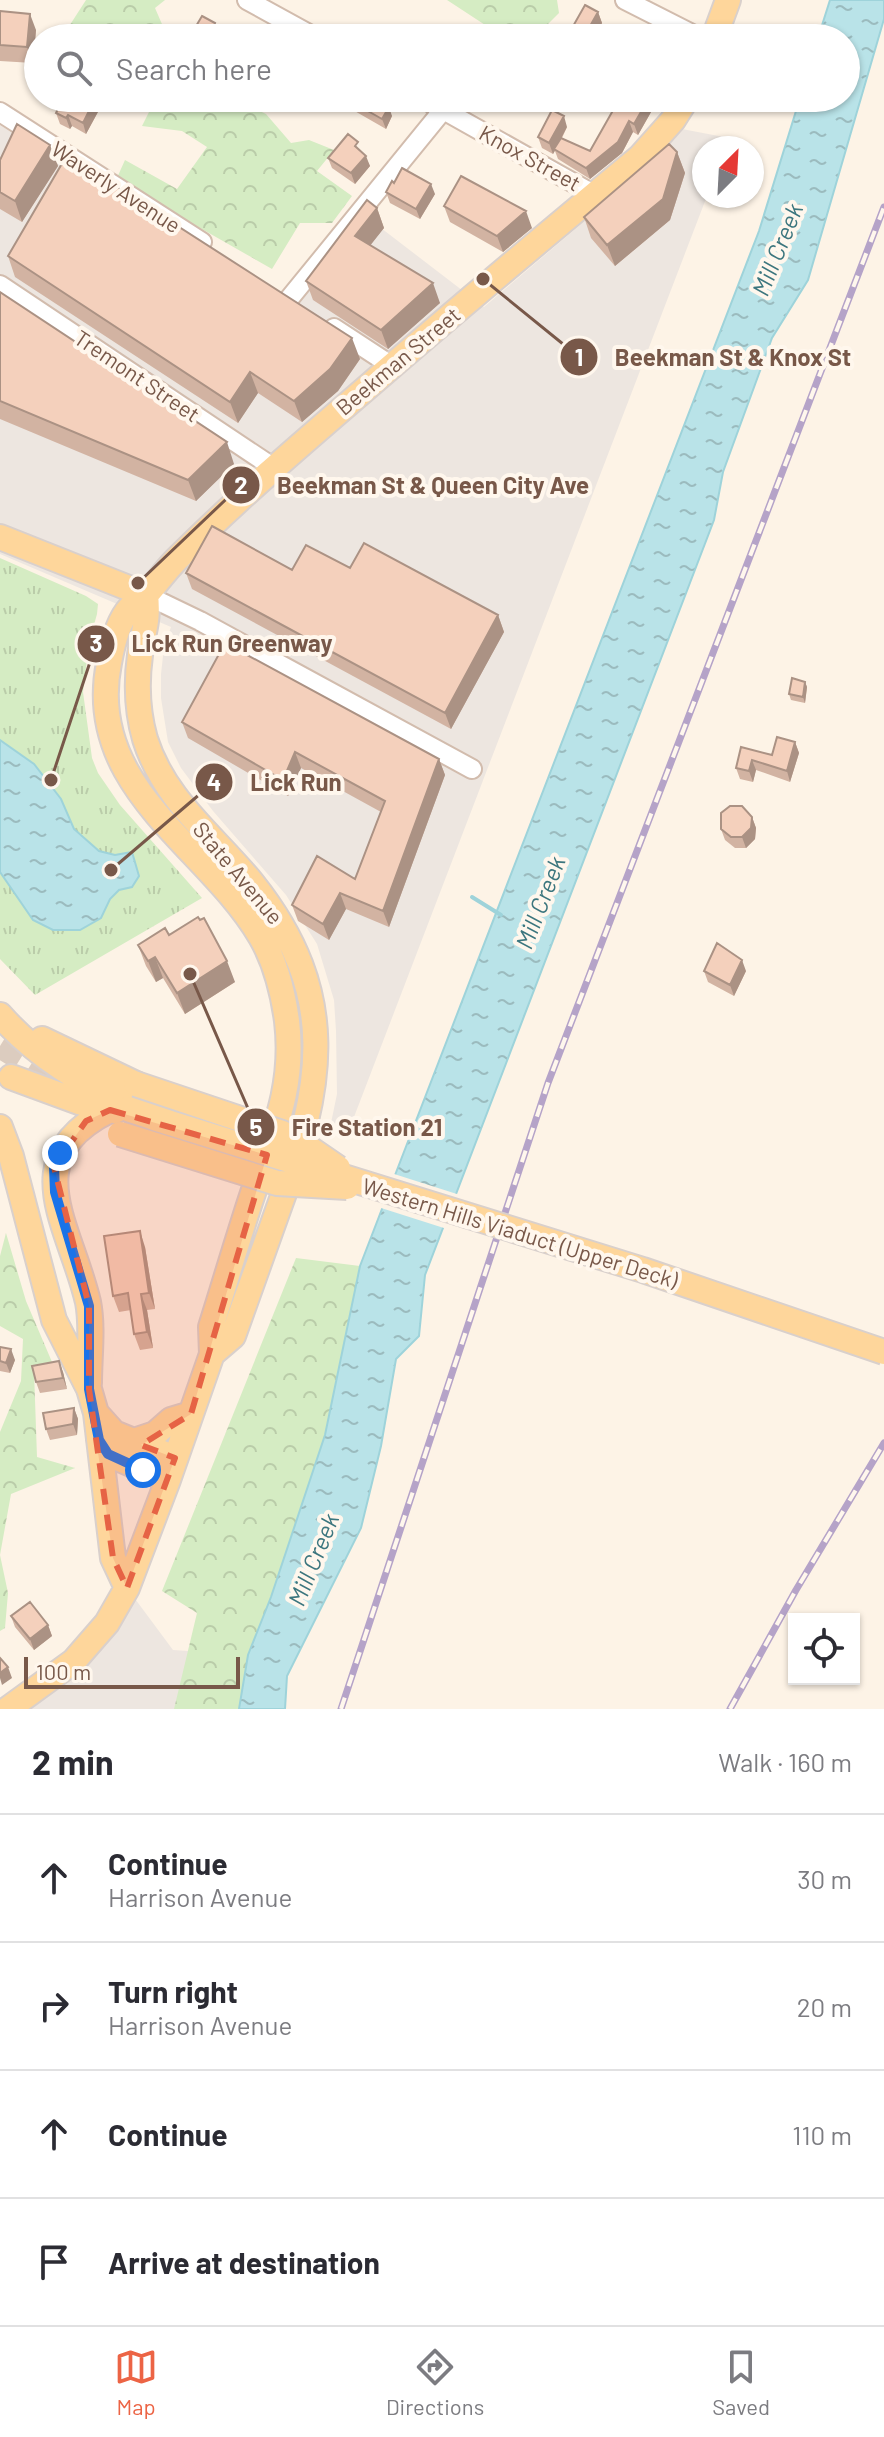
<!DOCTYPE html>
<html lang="en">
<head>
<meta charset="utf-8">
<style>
	body { margin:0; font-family:Barlow,sans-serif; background:#f2f2f3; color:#2b2b33 }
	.controls { position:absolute; right:24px; bottom:24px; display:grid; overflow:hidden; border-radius:0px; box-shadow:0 2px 6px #0004 }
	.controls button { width:72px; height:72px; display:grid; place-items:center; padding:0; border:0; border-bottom:2px solid #e1e1e2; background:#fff; color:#2b2b33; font:40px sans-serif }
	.compass { position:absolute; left:692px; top:136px; width:72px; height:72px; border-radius:50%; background:#fff; box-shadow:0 2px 6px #0004; rotate:24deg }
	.scale { position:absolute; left:24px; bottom:20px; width:216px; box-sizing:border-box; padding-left:8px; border:4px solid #785849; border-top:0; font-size:22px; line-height:28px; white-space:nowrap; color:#785849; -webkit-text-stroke:6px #fff7ed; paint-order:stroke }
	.stop { position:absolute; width:24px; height:24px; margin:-18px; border:6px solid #1a73e8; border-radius:50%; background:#fff }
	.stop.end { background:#1a73e8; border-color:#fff; box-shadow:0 2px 8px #0008 }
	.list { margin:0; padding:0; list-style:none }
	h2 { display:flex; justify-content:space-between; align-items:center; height:104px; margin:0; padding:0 32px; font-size:34px }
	h2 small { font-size:26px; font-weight:400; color:#7c7c81 }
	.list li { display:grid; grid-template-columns:52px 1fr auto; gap:24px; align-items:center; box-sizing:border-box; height:128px; padding:0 32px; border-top:2px solid #e1e1e2 }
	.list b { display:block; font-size:30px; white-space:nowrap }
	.list p { margin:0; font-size:26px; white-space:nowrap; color:#7c7c81 }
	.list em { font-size:26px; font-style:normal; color:#7c7c81 }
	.icon { flex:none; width:44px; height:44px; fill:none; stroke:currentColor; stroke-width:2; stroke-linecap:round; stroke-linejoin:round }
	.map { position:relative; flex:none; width:884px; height:1709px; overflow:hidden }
	.search { position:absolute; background:#fff; box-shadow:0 2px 6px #0004; left:24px; right:24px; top:24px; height:88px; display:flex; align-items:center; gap:20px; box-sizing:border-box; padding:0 28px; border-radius:44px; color:#7c7c81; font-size:30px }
	.sheet { height:616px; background:#fff }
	nav { display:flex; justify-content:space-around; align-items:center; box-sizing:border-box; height:112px; border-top:2px solid #e1e1e2; background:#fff; font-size:22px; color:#7c7c81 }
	nav a { display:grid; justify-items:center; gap:4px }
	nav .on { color:#ec6445 }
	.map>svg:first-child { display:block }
	.industrial { fill:#ede6e0 }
	.forest { fill:url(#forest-crowns) }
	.park { fill:url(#park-tufts) }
	.water { fill:url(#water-ripples); stroke:#9ed3da; stroke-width:2 }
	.pier { fill:#fdf3e6 }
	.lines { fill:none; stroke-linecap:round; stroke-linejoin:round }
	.stream { stroke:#9ed3da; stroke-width:4 }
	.major-tunnel { stroke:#dcccbf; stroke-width:24; stroke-dasharray:24 12; stroke-linecap:butt }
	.minor-casing { stroke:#d2bcad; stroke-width:22 }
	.major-casing { stroke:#d9d0cc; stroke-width:28 }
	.minor { stroke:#fff; stroke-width:18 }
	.major { stroke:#fed69b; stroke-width:24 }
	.rail-casing { stroke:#b5a3c8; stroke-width:7 }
	.rail { stroke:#fff7ed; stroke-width:4; stroke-dasharray:12; stroke-linecap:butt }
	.major-bridge-casing { stroke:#d9d0cc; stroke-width:28; stroke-linecap:butt }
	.major-bridge { stroke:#fed69b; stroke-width:24 }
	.wall { fill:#d2b3a2 }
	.shaded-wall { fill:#ab9284 }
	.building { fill:#f4d0bc; stroke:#ab9284; stroke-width:2 }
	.route { stroke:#1a73e8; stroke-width:10 }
	.marked { fill:#e66345; fill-opacity:0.2; stroke:#e66345; stroke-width:6; stroke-dasharray:16 10; stroke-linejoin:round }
	.labels { text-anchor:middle; stroke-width:8; stroke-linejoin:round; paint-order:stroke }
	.street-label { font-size:22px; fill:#785849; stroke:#fff7ed }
	.water-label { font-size:24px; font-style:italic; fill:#3c767e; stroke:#fff7ed }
	.leader { fill:none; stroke:#785849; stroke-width:3 }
	.callout-dot { fill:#785849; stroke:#fff7ed; stroke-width:3 }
	.mark-label { font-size:24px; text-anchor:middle; font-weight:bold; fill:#fff }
	.callout-label { font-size:24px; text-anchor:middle; font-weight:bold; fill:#785849; stroke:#fff7ed; stroke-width:8; stroke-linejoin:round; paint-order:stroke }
</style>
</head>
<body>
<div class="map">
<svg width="884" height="1709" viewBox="0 0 884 1709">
	<defs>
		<pattern id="forest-crowns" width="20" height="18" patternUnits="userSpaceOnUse" patternTransform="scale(2)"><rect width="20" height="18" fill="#d5ecc3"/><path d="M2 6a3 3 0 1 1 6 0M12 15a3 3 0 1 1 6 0" fill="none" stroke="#bacca9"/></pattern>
		<pattern id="park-tufts" width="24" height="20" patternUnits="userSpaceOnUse" patternTransform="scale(2)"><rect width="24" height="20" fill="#d5ecc3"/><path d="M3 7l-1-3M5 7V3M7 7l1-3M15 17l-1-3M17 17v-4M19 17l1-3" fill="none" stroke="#bacca9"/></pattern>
		<pattern id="water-ripples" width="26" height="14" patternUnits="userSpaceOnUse" patternTransform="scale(2)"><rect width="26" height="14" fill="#b9e3e8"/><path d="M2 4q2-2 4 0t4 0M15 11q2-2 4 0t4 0" fill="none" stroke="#9bbbbe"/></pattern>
	</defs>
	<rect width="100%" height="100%" fill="#fdf3e6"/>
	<path class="industrial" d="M0,125L287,310L364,215L484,307L648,167L682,129L729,138L725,148H704V196H707L349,1130L331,1123L337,1094L336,1031L334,1000L317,944L286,895L213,811L181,768L168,742L161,698V674L164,647L171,627L0,554Z
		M127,1588L173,1650L248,1655L239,1709H8L74,1661Z"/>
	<path class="forest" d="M86,0H165L155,8L168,38H78L66,31Z
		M447,0H557L559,13L534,38H505Z
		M156,98H232L266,114L291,143L309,140L334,150L317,171L352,196L332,223H300L272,269L116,180L125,160L177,189L207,147L182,131L142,126Z
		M6,1233L26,1301L52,1362L34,1371L37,1457L75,1468L11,1494L0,1555L8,1593L5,1628L0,1631V1432L21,1381L23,1339L0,1326V1256Z
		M296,1258L360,1266L325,1435L271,1597L248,1655L239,1709H174L197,1613L162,1591Z"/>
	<path class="park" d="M0,558L86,596L98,604L97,614L89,643L83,692L92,758L98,773L120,805L202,898L35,995L0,959Z"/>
	<path class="water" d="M830,0H884V19L808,280L772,338L723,472L714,520L425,1275L419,1336L396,1359L381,1446L361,1528L287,1676L285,1709H239L248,1655L271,1597L325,1435L360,1266L759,231L800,98H846V38H818Z
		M0,740L34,764L61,799L74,829L99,851L115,855L132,852L139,876L132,887L119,890L110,899L101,918L80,930H53L33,920L0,872Z"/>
	<path class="pier" d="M391,1173L460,1195L447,1229L378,1207Z"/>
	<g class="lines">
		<path class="stream" d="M472,897L501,915"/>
		<path class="major-tunnel" d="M0,1046L56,1081L92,1095"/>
		<defs>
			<path id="minor" d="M247,0L316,38
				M625,0L700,38
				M422,98L595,195
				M0,112L202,242
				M0,285L274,468
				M289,299L443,110
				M334,328L392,366
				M146,595L200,621L472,769"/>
			<path id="major" d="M714,38L728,0
				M0,537L146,595
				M146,595C149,622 143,630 140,655C136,684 137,711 145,739C164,800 214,836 253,884C341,995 323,1087 278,1210C263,1252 248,1294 233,1336L212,1354
				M0,1015C36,1056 82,1083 131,1107
				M42,1039L136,1084
				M11,1077L79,1102L115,1111
				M0,1127L11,1156L54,1320L89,1389L96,1413L113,1558L127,1588
				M89,1383C89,1357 93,1327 88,1302C70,1225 14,1157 110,1110
				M96,1413L114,1433L175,1458
				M99,1440L108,1454L168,1480
				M131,1442L155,1434L171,1420L191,1414
				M8,1709L74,1661L107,1623L127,1588L168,1480L212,1354L211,1327C225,1283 238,1238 253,1193C273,1133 295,1087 287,1021C283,992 276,963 261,937C207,845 84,788 109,663C112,646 118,621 130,608C135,603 142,599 147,594C157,583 165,571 176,560C235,501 299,446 363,391C454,312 547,234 640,157L673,120L687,98"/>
		</defs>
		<use href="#minor" class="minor-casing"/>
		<use href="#major" class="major-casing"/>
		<use href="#minor" class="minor"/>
		<use href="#major" class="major"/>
		<defs>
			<path id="rail" d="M341,1709L548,1083L884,207
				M730,1709L796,1590L884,1443"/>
		</defs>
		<use href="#rail" class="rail-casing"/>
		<use href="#rail" class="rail"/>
		<defs>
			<path id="major-bridge" d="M136,1084L282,1133L303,1144L338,1168
				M128,1109L170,1123
				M154,1118L643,1270L884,1352
				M120,1134L277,1183L347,1187"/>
		</defs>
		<use href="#major-bridge" class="major-bridge-casing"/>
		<use href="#major-bridge" class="major-bridge"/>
	</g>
	<path class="wall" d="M0,11L36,30L33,63L0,61Z
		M598,12L602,23L594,38H575L572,28Z
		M128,98H147L142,107L129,100Z
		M332,98H371L392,116L386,129Z
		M453,98H472L466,109L455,103Z
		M659,98L638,135L633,132L622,153L590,179L558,159L555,151L553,154L542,148L538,137L567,127L562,138L590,151Z
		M95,99L99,110L86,134L72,126L70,129L60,124L56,113Z
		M50,145L58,166L22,222L0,209V160Z
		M362,152L370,166L355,184L332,168L328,158Z
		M677,152L685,173L670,220L615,266L591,238L584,217Z
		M386,192L435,194L420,219L390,203Z
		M444,206L532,228L503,252L450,222Z
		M377,208L384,228L370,245L440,303L388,349L313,300L306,281Z
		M8,256L360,359L338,391L302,422L258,393L238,423L15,277Z
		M0,292L234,464L196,501L0,419Z
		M350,568L498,615L504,632L451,729L192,589L186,573Z
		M805,682L807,687L805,703L791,700L789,694Z
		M182,722L439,759L445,775L389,927L346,909L329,940L298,921L292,905L355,879L381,812L301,768L288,796L188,738Z
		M795,742L799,753L790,782L756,770L753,782L740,779L736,768L741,747L772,755Z
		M752,817L756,828L755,839L746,848H735L725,840L721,829Z
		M169,935L235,982L185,1014L163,978L156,982L146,966L138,945Z
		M704,971H746L734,996L708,982Z
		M145,1247L155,1309L147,1310L153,1348L140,1350L134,1334L131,1310L119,1312L113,1296Z
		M0,1347L15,1360L10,1373L0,1371Z
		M63,1372L67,1389L40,1393L36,1382Z
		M74,1408L78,1419L77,1435L50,1440L46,1429Z
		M11,1616L48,1625L52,1636L34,1650L15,1627Z"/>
	<path class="shaded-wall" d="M598,12L602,23L594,38H586L585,35Z
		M30,14L36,30L33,63L27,47Z
		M215,23L220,38H212L213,27Z
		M142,98H147L142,107L140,101Z
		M462,98H472L466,109Z
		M649,98H659L638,135L634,124Z
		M95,99L99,110L86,134L83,123Z
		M389,107L392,116L386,129L382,119Z
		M68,115L72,126L70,129L66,118Z
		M564,116L567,127L553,154L549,143Z
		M629,121L633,132L622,153L590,179L586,168Z
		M50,145L58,166L22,222L15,201Z
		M677,152L685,173L670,220L615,266L607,245Z
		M366,156L370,166L355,184L351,173Z
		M431,184L435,194L420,219L416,209Z
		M377,208L384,228L362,256L355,236Z
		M526,211L532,228L503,252L497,236Z
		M433,283L440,303L388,349L381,330Z
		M352,338L360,359L338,391L302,422L294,401Z
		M250,372L258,393L238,423L230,402Z
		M227,442L234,464L196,501L188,480Z
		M498,615L504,632L451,729L445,713Z
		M805,682L807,687L805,703L803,697Z
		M795,742L799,753L790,782L787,771Z
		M295,752L301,768L288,796L283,780Z
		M439,759L445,775L389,927L383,911Z
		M752,760L756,770L753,782L749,771Z
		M752,817L756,828L755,839L746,848L742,837Z
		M340,893L346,909L329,940L323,924Z
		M155,957L163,978L156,982L148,961Z
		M742,960L746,971L734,996L730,985Z
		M227,961L235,982L185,1014L177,993Z
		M140,1231L145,1247L155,1309L149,1293Z
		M141,1294L147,1310L153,1348L147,1332Z
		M11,1349L15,1360L10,1373L6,1363Z
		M59,1361L63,1372L67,1389L63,1378Z
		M74,1408L78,1419L77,1435L73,1424Z
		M48,1625L52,1636L34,1650L30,1639Z
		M8,1667L12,1678L2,1685L0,1678V1673Z"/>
	<path class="building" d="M585,5L598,12L585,35L572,28Z
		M0,11L30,14L27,47L0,45Z
		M202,16L215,23L213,27L217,29L212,38H189Z
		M63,98H94L95,99L83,123L68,115L66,118L56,113Z
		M345,98H371L389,107L382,119Z
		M620,98H649L634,124L629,121L618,142L586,168L554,149L561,138L590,151Z
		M552,110L564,116L549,143L538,137Z
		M17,124L50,145L15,201L0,192V160Z
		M348,134L358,142L355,146L366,156L351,173L328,158Z
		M669,144L677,152L663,199L607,245L584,217Z
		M67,155L352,338L330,369L294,401L250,372L230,402L8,256Z
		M402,168L431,184L416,209L386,192L392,181L394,183Z
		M461,176L526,211L497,236L444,206Z
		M367,200L377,208L355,236L433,283L381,330L306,281Z
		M0,292L227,442L188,480L0,401Z
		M212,526L292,570L306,545L350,568L364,543L498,615L445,713L186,573Z
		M225,643L439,759L383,911L340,893L323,924L292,905L317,856L355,879L385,801L295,752L283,780L182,722Z
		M792,678L805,682L803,697L789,694Z
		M777,737L795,742L787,771L752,760L749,771L736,768L741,747L772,755Z
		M730,806H742L752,817L751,828L742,837H731L721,829V813Z
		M198,917L200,920L204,918L227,961L177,993L155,957L148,961L138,945L165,928L169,935Z
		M717,943L742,960L730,985L704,971Z
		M140,1231L149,1293L141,1294L147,1332L134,1334L128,1293L113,1296L104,1236Z
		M0,1347L11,1349L6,1363L0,1361Z
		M59,1361L63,1378L36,1382L32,1366Z
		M74,1408L73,1424L46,1429L43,1413Z
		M30,1602L48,1625L30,1639L11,1616Z
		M0,1658L8,1667L0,1673Z"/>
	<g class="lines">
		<path class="route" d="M60,1153L54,1167L55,1192L89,1306V1389L99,1440L108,1454L143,1470"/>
	</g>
	<path class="marked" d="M110,1110L267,1155L191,1414L141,1445L175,1458L127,1588L113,1558L89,1389V1306L54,1167L86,1121Z"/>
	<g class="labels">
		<g class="street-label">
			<text transform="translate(530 158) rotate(29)" y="8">Knox Street</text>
			<text transform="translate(116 187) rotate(33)" y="8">Waverly Avenue</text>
			<text transform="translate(398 361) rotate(-40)" y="8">Beekman Street</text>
			<text transform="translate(137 376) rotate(34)" y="8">Tremont Street</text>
			<text transform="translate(238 873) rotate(50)" y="8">State Avenue</text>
			<text transform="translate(520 1233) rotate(17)" y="8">Western Hills Viaduct (Upper Deck)</text>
		</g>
		<g class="water-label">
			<text transform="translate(778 250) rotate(-68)" y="8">Mill Creek</text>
			<text transform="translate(541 903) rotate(-69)" y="8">Mill Creek</text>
			<text transform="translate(314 1560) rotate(-68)" y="8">Mill Creek</text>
		</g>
	</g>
	<path class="leader" d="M483 279L579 357M138 583L241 485M51 780L96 644M111 870L214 782M190 974L256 1127"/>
	<g class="callout-dot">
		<circle cx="483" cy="279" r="8"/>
		<circle cx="138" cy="583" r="8"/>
		<circle cx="51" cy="780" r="8"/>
		<circle cx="111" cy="870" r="8"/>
		<circle cx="190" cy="974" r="8"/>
		<circle cx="579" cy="357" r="20"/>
		<circle cx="241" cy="485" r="20"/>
		<circle cx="96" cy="644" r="20"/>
		<circle cx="214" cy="782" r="20"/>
		<circle cx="256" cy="1127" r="20"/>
	</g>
	<g class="mark-label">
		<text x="579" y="366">1</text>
		<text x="241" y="494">2</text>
		<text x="96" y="652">3</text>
		<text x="214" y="791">4</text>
		<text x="256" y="1136">5</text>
	</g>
	<g class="callout-label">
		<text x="733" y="366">Beekman St &amp; Knox St</text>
		<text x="433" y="494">Beekman St &amp; Queen City Ave</text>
		<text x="232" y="652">Lick Run Greenway</text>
		<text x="296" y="791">Lick Run</text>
		<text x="367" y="1136">Fire Station 21</text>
	</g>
</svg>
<div class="controls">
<button><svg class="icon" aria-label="locate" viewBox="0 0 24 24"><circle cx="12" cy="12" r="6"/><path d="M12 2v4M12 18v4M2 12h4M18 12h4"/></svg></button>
</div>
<svg class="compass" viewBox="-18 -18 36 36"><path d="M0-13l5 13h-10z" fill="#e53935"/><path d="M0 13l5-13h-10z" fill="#7c7c81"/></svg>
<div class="scale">100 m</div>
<div class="stop" style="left:143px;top:1470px"></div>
<div class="stop end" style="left:60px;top:1153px"></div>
<div class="search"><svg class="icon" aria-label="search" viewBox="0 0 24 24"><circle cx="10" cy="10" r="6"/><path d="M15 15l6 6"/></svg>Search here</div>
</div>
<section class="sheet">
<h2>2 min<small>Walk · 160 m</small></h2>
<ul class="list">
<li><svg class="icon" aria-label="ahead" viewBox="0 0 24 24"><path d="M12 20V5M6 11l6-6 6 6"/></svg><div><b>Continue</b><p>Harrison Avenue</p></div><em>30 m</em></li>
<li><svg class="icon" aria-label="right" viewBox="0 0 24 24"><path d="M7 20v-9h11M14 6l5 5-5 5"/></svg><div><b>Turn right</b><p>Harrison Avenue</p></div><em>20 m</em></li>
<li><svg class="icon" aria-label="ahead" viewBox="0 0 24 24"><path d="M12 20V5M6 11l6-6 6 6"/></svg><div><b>Continue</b></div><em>110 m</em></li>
<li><svg class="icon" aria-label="arrive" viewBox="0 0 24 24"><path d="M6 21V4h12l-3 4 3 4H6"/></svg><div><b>Arrive at destination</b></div></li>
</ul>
</section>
<nav>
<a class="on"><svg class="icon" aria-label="map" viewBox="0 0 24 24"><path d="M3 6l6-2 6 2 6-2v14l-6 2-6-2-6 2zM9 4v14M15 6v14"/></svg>Map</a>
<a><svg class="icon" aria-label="directions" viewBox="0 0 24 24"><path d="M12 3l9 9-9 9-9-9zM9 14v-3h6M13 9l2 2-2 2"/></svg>Directions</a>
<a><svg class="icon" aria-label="saved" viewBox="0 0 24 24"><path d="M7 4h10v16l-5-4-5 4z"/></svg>Saved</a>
</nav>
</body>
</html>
